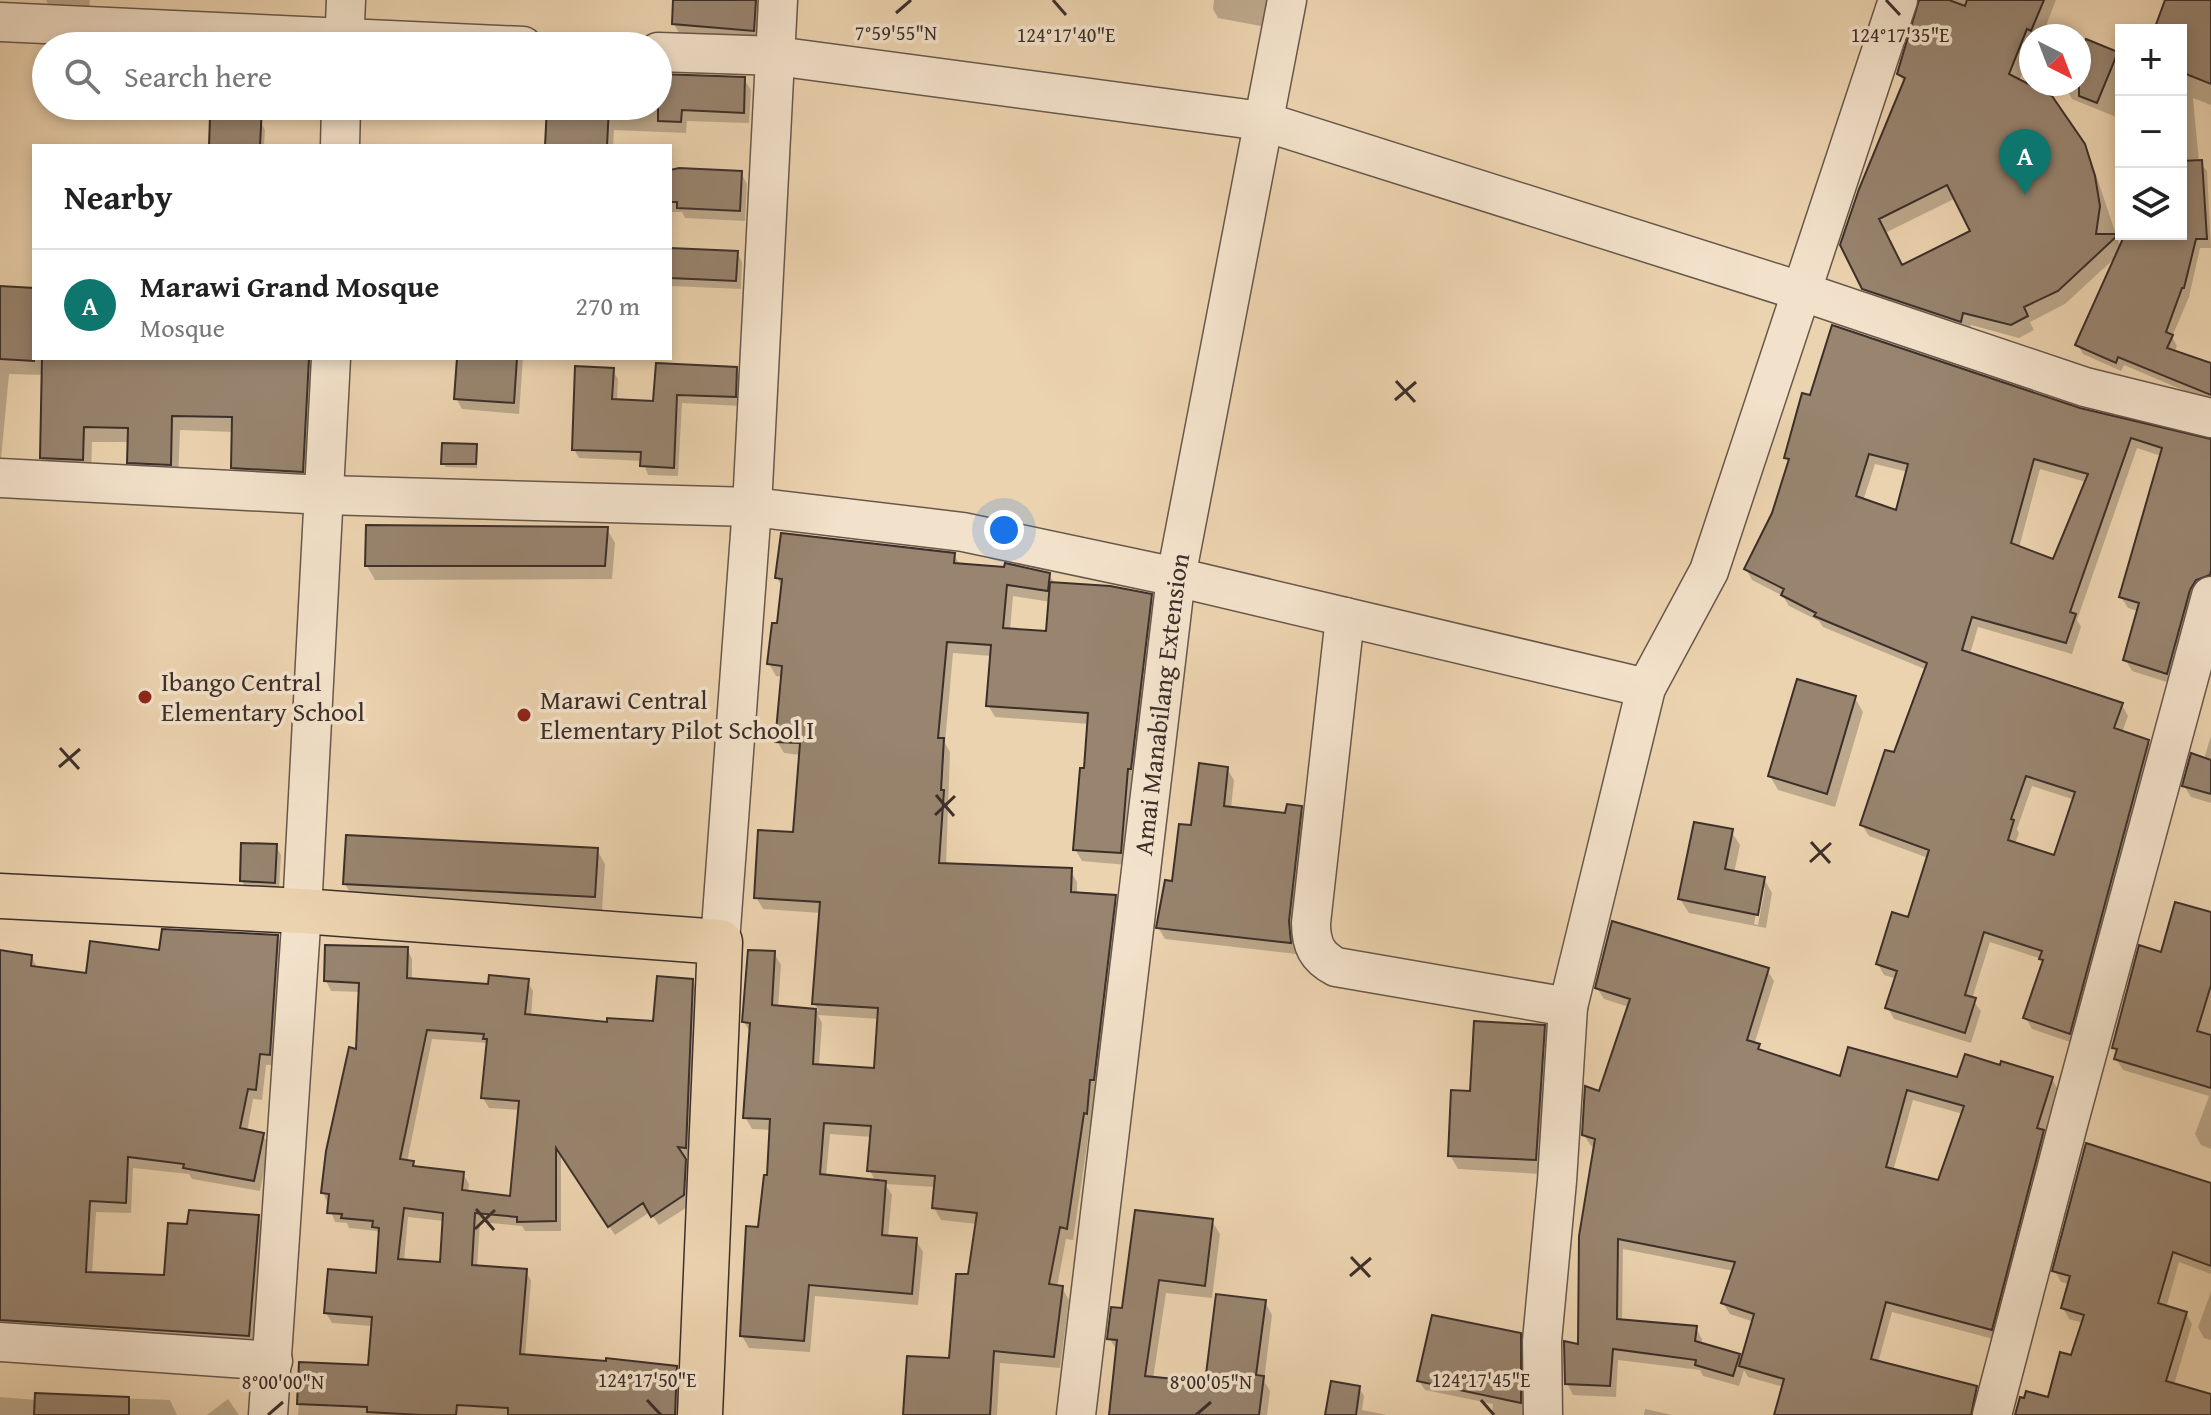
<!DOCTYPE html>
<html lang="en">
<head>
<meta charset="utf-8">
<style>
	body { margin:0; font-family:"Gentium Book Plus",serif; background:#f2f2f2; color:#222 }
	.controls { position:absolute; right:24px; top:24px; display:grid; overflow:hidden; border-radius:0px; box-shadow:0 4px 12px #0003 }
	.controls button { width:72px; height:72px; display:grid; place-items:center; padding:0; border:0; border-bottom:2px solid #e0e0e0; background:#fff; color:#222; font:40px sans-serif }
	.compass { position:absolute; left:2019px; top:24px; width:72px; height:72px; border-radius:50%; background:#fff; box-shadow:0 4px 12px #0003; rotate:138deg }
	.you { position:absolute; left:1004px; top:530px; width:28px; height:28px; margin:-20px; border:6px solid #fff; border-radius:50%; background:#1a73e8; box-shadow:0 0 0 12px #1a73e833 }
	.badge { display:grid; place-items:center; width:52px; height:52px; border-radius:50%; background:#0f766e; color:#fff; font-size:26px; font-weight:700 }
	.pin { position:absolute; translate:-50% -66px; filter:drop-shadow(0 2px 4px #0008) }
	.pin::after { content:''; position:absolute; top:42px; width:28px; height:24px; background:inherit; clip-path:polygon(0 0,100% 0,50% 100%) }
	.list { margin:0; padding:0; list-style:none }
	h2 { display:flex; justify-content:space-between; align-items:center; height:104px; margin:0; padding:0 32px; font-size:34px }
	h2 small { font-size:26px; font-weight:400; color:#767676 }
	.list li { display:grid; grid-template-columns:52px 1fr auto; gap:24px; align-items:center; box-sizing:border-box; height:112px; padding:0 32px; border-top:2px solid #e0e0e0 }
	.list b { display:block; font-size:30px; white-space:nowrap }
	.list p { margin:0; font-size:26px; white-space:nowrap; color:#767676 }
	.list em { font-size:26px; font-style:normal; color:#767676 }
	.icon { flex:none; width:44px; height:44px; fill:none; stroke:currentColor; stroke-width:2; stroke-linecap:round; stroke-linejoin:round }
	.map { position:relative; flex:none; width:2211px; height:1415px; overflow:hidden }
	.search { position:absolute; background:#fff; box-shadow:0 4px 12px #0003; left:32px; top:32px; width:640px; height:88px; display:flex; align-items:center; gap:20px; box-sizing:border-box; padding:0 28px; border-radius:44px; color:#767676; font-size:30px }
	.panel { position:absolute; background:#fff; box-shadow:0 4px 12px #0003; left:32px; top:144px; width:640px; height:216px; border-radius:0px }
	.map>svg:first-child { display:block }
	.shadow { fill:#0003; fill-rule:evenodd }
	.building { fill:#98846f; stroke:#3c2f2a; stroke-width:2; fill-rule:evenodd }
	.lines { fill:none; stroke-linecap:round; stroke-linejoin:round }
	.minor-casing { stroke:#68584b; stroke-width:41 }
	.major-casing { stroke:#3c2f2a; stroke-width:47 }
	.minor { stroke:#f3e2cb; stroke-width:38 }
	.major { stroke:#ecd3af; stroke-width:44 }
	.ticks { fill:none; stroke:#3c2f2a; stroke-width:3 }
	.poi-dot { fill:#8f2418; stroke:#f3e2cb; stroke-width:3 }
	.labels { text-anchor:middle; stroke-width:7; stroke-linejoin:round; paint-order:stroke }
	.poi-label { font-size:26px; fill:#3c2f2a; stroke:#f3e2cb; text-anchor:start }
	.street-label { font-size:26px; fill:#3c2f2a; stroke:#f3e2cb }
	.ticks-label { font-size:20px; text-anchor:middle; fill:#3c2f2a; stroke:#f3e2cb; stroke-width:7; stroke-linejoin:round; paint-order:stroke }
</style>
</head>
<body>
<div class="map">
<svg width="2211" height="1415" viewBox="0 0 2211 1415">
	<rect width="100%" height="100%" fill="#ecd3af"/>
	<filter id="stains"><feTurbulence type="fractalNoise" baseFrequency=".0025" numOctaves="4"/><feColorMatrix values="0 0 0 0 .2 0 0 0 0 .09 0 0 0 0 .02 0 0 0 .5 -.17"/></filter>
	<radialGradient id="worn" r=".72"><stop offset=".6" stop-color="#630" stop-opacity="0"/><stop offset="1" stop-color="#630" stop-opacity=".3"/></radialGradient>
	<path class="shadow" d="M46,0H90L89,8L49,6Z
		M675,0H763L759,40L679,33L674,24Z
		M1214,0H1273L1266,27L1218,18L1213,9Z
		M1923,0H2056L2042,36H2031V51L2019,81L2083,145L2091,160L2122,252L2136,234H2181V30H2165L2176,0H2211V105L2193,98L2199,162L2207,171L2211,248H2200L2189,297L2172,337L2177,346L2174,353L2211,366V402L2124,365L2121,371L2083,354L2078,345L2117,256L2065,304L2030,322L2034,330L2019,338L1971,325L1968,334L1872,302L1864,288L1905,84L1899,74ZM1956,198L1973,231L1902,267L1885,233Z
		M2087,42L2121,56V119L2072,99L2067,90L2069,84H2079V60Z
		M658,76L744,79L751,90L749,123L687,121L686,133L614,130L613,146H547L549,106H658Z
		M277,106H324L323,115L282,114Z
		M260,121L265,130L264,146H211Z
		M670,171L741,173L747,184L745,221L685,218L682,212H670Z
		M670,250L737,253L742,262L741,289L670,286Z
		M0,288L34,290V358H319L311,487L242,483L233,468L234,432L180,430L178,480L138,477L129,462V442H92L91,475L51,473L42,458L44,375L9,374L0,470Z
		M459,358H523L519,414L462,409L456,398Z
		M736,369L741,378L740,406L682,403L678,476L648,475L643,461L579,458L574,449L612,370L618,379L617,402L655,403Z
		M2079,410L2211,441V586L2173,684L2132,671L2125,659L2138,611L2128,608L2121,597L2161,456L2137,448L2077,620L2081,627L2072,654L1978,627L1970,654L2122,705L2128,716L2122,733L2148,741L2154,752L2076,1044L2032,1029L2026,1018L2044,964L2042,959L1990,942L1972,999L1981,1011L1971,1043L1894,1019L1888,1008L1897,979L1884,975L1878,964L1910,919L1928,858L1869,836L1862,825L1895,755L1927,670L1823,627L1819,621L1789,606L1783,596L1752,580L1746,569L1774,513L1790,464L1786,458ZM1875,464L1908,472L1897,513L1863,501ZM2040,469L2086,482L2054,561L2019,548ZM2032,786L2075,800L2055,857L2015,844L2019,833L2017,829Z
		M476,446L478,449L477,468L446,467L443,463Z
		M607,529L615,543L612,579L375,580L367,566Z
		M954,555L960,565L1049,575L1055,584L1150,596L1158,608L1127,865L1082,861L1075,849L1089,724L995,717L988,705L992,656L953,653L945,743L950,752L946,865L1070,870L1077,882V895L1115,897L1122,909L1093,1125H1090L1073,1240L1066,1239L1057,1287L1062,1288L1069,1300L1060,1368L1000,1363L997,1415H905L951,1360L969,1277L977,1224L941,1220L934,1208L936,1187L885,1184L892,1195L888,1237L916,1240L923,1252L918,1305L815,1296L810,1352L749,1348L742,1336L768,1177L772,1130L752,1129L745,1117L751,1034L744,1022L774,953L781,965L778,1008L819,1011L814,1003L821,913L763,909L756,897L795,834L801,755L784,753L777,741L783,677L776,676L769,664L779,626L783,588L777,578ZM1013,596L1051,602L1048,633L1010,630ZM818,1015L879,1019L876,1070L819,1066L822,1023ZM830,1134L872,1137L870,1171L876,1182L826,1176Z
		M1855,698L1863,712L1835,807L1778,790L1770,776Z
		M2211,736V803L2191,797L2184,786L2204,759Z
		M1227,769L1234,780L1231,808L1287,815L1301,808L1307,820L1295,934L1296,954L1165,939L1158,927L1192,828Z
		M1731,831L1740,845L1734,873L1764,879L1772,893L1766,928L1689,913L1680,899ZM1761,888H1765L1758,925L1754,924Z
		M276,846L281,855L279,891L247,890L242,881Z
		M597,850L605,864L602,911L353,898L345,884Z
		M2211,916V1149L2201,1145L2195,1134L2209,1096L2123,1070L2116,1059L2118,1054L2114,1047L2162,954Z
		M277,937L284,948L276,1065H266L262,1100L253,1099L247,1132L263,1135L269,1146L260,1191L192,1179L189,1174L133,1168L131,1213L96,1212L92,1274L165,1277L189,1227L258,1217L265,1228L254,1346L0,1333V952L31,956L38,969L88,975L160,952Z
		M407,949L412,959V980L490,986L527,981L533,991L531,1016L609,1024H655L692,981L698,991L691,1157H682L690,1171L689,1206L659,1225L650,1212L615,1235L561,1153V1231H525L522,1226L480,1222L477,1267L526,1271L531,1281L525,1356L676,1367L682,1378L680,1415H298L301,1364L370,1367L373,1326L332,1323L326,1313L377,1275L381,1237L377,1231L349,1228L347,1223L335,1222L323,1192L358,1051L361,992L331,991L326,981ZM432,1039L488,1043L483,1098L489,1108L520,1110L512,1198L468,1193L469,1184L463,1174L416,1168L413,1163L407,1162ZM408,1217L444,1221L441,1264L404,1261Z
		M1767,970L1774,981L1754,1045L1762,1053L1841,1079H2052L2058,1090L2044,1135L2049,1143L1997,1340L1892,1312L1878,1363L1975,1388L1982,1399L1979,1415H1776L1784,1387L1748,1377L1744,1370L1739,1386L1703,1376L1700,1370L1618,1360L1616,1397L1573,1395L1567,1383L1580,1346L1596,1148L1591,1146L1584,1135L1629,1007L1604,999L1597,988ZM1913,1100L1963,1114L1940,1182L1893,1171ZM1623,1249L1734,1271L1723,1303L1730,1314L1754,1322L1743,1362L1739,1355L1701,1345L1702,1339L1696,1328L1622,1322Z
		M1544,1027L1552,1042L1543,1174L1458,1169L1450,1155L1472,1093Z
		M2211,1185V1274L2179,1262L2166,1308L2186,1313L2192,1324L2174,1385L2211,1397V1415H2015L2050,1399L2073,1358L2083,1323L2069,1319L2063,1308L2069,1284L2061,1282L2055,1271Z
		M1212,1221L1220,1234L1212,1298L1166,1293L1153,1379L1207,1384L1265,1302L1272,1315L1264,1381L1270,1391L1267,1415H1111L1118,1352L1109,1338L1124,1311Z
		M2211,1292V1340L2204,1338L2198,1327Z
		M1519,1335L1525,1344V1415H1492L1493,1404L1425,1390L1419,1381Z
		M1359,1388L1364,1396L1362,1410L1387,1415H1327Z
		M36,1395L170,1400L177,1415H0V1397L36,1400Z
		M228,1399L239,1415H207Z
		M1645,1409L1672,1415H1644Z"/>
	<path class="building" d="M673,0H756L754,31L672,24Z
		M1919,0H1949L1965,6L1967,0H2044L2031,31L2027,29L2009,74L2052,96L2085,144L2095,176L2100,206L2096,234H2119L2058,291L2024,307L2028,316L2011,325L1963,313L1961,322L1862,289L1840,245L1859,189L1905,78L1897,74ZM1947,185L1970,231L1902,265L1879,219Z
		M2165,0H2211V84L2181,72V30H2154Z
		M2086,39L2118,52L2097,103L2079,96V55Z
		M658,74L745,77L744,113L682,110L681,122L658,121Z
		M215,106H262L260,146H209L210,117H215Z
		M547,106H609L607,146H545Z
		M2202,160L2207,239H2196L2184,288H2182L2166,332L2173,335L2167,348L2211,363V395L2118,357L2116,363L2075,345L2125,234H2181V161Z
		M679,168L742,171L740,211L677,208V202H670V170Z
		M670,248L738,251L736,281L670,278Z
		M0,286L34,288V361L0,359Z
		M1832,325L2080,408L2211,439V570L2210,575L2196,580L2190,590L2167,674L2123,660L2139,603L2119,597L2162,448L2131,438L2070,612L2076,614L2066,643L1972,617L1962,650L2123,703L2114,728L2149,740L2070,1034L2023,1018L2043,960L2039,959L2042,951L1984,932L1965,995L1976,998L1965,1033L1885,1008L1897,971L1876,964L1892,912L1908,917L1929,850L1860,825L1885,750L1894,752L1927,663L1814,616L1816,613L1781,595L1784,589L1744,569L1772,513L1789,459L1784,458L1802,393L1810,395ZM1869,454L1908,464L1896,510L1856,496ZM2034,459L2088,474L2053,559L2011,543ZM2026,776L2075,792L2054,855L2008,840L2014,820L2011,819Z
		M42,358H309L303,472L231,468L232,417L172,416L171,465L127,463L128,428L84,427L83,460L40,458Z
		M457,358H517L514,403L454,399Z
		M656,363L737,367L736,397L677,395L674,468L640,466L641,452L572,450L575,366L614,368L612,399L653,401Z
		M442,443L477,444L476,464H441Z
		M366,525L608,527L605,566H365Z
		M781,533L955,553L954,563L1004,567L1005,563L1050,573L1048,591L1007,585L1003,628L1046,631L1050,582L1110,586L1152,594L1131,769H1128L1121,853L1073,850L1080,768H1084L1088,713L986,706L991,645L947,642L938,738H944L941,790H944L939,863L1072,868L1071,892L1116,895L1094,1080H1090L1087,1114L1084,1113L1067,1229L1060,1227L1049,1284L1063,1286L1054,1357L994,1351L990,1415H903L907,1356L949,1358L956,1274H968L977,1213L932,1208L935,1176L867,1171L871,1126L824,1123L820,1174L886,1181L882,1235L917,1238L912,1294L809,1285L804,1341L740,1336L746,1226L758,1227L764,1175H767L770,1119L743,1118L750,1023L742,1022L748,950L775,951L772,1005L816,1009L813,1064L874,1068L878,1008L812,1004L820,902L754,898L758,830L793,832L800,743L775,742L782,666L767,664L772,623H777L782,579L775,578Z
		M1797,679L1856,696L1827,794L1768,776Z
		M2191,753L2211,760V794L2182,786Z
		M1199,763L1228,767L1224,806L1285,813L1287,804L1302,806L1289,921L1291,943L1156,928L1165,880L1172,881L1179,824L1191,825Z
		M1694,822L1733,829L1725,869L1765,877L1758,915L1678,899Z
		M346,835L598,848L595,897L343,884Z
		M241,843L277,844L275,883L240,881Z
		M2175,902L2211,912V985L2197,1031L2211,1035V1088L2114,1059L2117,1049L2112,1048L2139,945L2161,952Z
		M1612,921L1769,968L1747,1040L1760,1044L1758,1049L1840,1076L1848,1047L1957,1077L1965,1054L2000,1065L2001,1061L2053,1077L2037,1128L2044,1130L1992,1330L1886,1302L1871,1359L1977,1386L1971,1415H1774L1784,1379L1739,1366L1754,1314L1721,1303L1735,1262L1618,1239L1617,1319L1697,1326L1695,1341L1740,1354L1733,1376L1695,1365L1696,1360L1613,1349L1610,1386L1565,1384L1564,1341L1578,1344L1579,1236L1595,1139L1582,1135L1585,1086L1599,1091L1630,999L1595,988ZM1907,1090L1964,1106L1938,1180L1886,1167Z
		M162,929L278,935L270,1055L260,1054L256,1090L248,1089L240,1128L264,1133L254,1181L183,1168L184,1164L128,1157L126,1203L90,1201L86,1272L164,1275L168,1223L187,1224L189,1210L259,1215L249,1336L0,1320V950L32,955L31,966L86,973L90,941L159,950Z
		M325,945L408,947L407,978L488,984L489,975L529,979L525,1014L607,1022V1018L653,1021L657,976L693,979L686,1148L678,1147L686,1159L684,1195L651,1217L643,1203L608,1227L556,1148V1221L517,1222V1217L475,1213L472,1265L527,1269L520,1354L606,1361V1358L677,1366L675,1415H508V1408L457,1405L456,1415H422L367,1412V1407L297,1404L299,1362L368,1365L372,1317L324,1313L328,1269L376,1273L379,1228L372,1227L373,1221L341,1218L342,1214L327,1213L329,1194L321,1193L326,1151L349,1047L356,1049L359,983L324,981ZM427,1030L484,1034L483,1039H487L481,1098L519,1101L510,1196L462,1190L464,1172L413,1166L414,1161L400,1159ZM404,1208L443,1213L440,1262L398,1259Z
		M1474,1021L1545,1025L1536,1160L1448,1156L1451,1090L1470,1091Z
		M2086,1143L2211,1183V1266L2173,1252L2158,1303L2187,1312L2166,1381L2211,1394V1415H2015L2020,1397L2024,1398L2026,1391L2048,1397L2060,1352L2071,1355L2084,1315L2061,1308L2070,1276L2052,1271Z
		M1135,1210L1213,1219L1205,1286L1159,1280L1145,1376L1205,1382L1216,1294L1266,1300L1256,1375L1264,1376L1259,1415H1109L1117,1340L1107,1339L1111,1307L1122,1308Z
		M1432,1315L1521,1333V1403L1417,1381Z
		M1331,1381L1360,1386L1356,1415H1325Z
		M35,1393L129,1397V1415H34Z"/>
	<g class="lines">
		<defs>
			<g id="minor">
				<path d="M0,22L523,46"/>
				<path d="M344,46L346,0"/>
				<path d="M658,52L776,56L1262,121L1800,291L2085,387L2211,418"/>
				<path d="M340,146L341,106"/>
				<path d="M0,478L325,495L752,507L963,532L1176,577L1646,688"/>
				<path d="M1345,617L1311,923C1311,945 1317,957 1336,967L1568,1007"/>
				<path d="M720,942L752,507L778,0"/>
				<path d="M0,1342L273,1361"/>
				<path d="M268,1415L302,911L331,358"/>
				<path id="s1" d="M1076,1415L1176,577L1287,0"/>
				<path d="M1543,1415L1542,1341L1557,1181L1568,1007L1646,688L1709,571L1898,0"/>
				<path d="M1992,1415L2070,1117L2211,596"/>
			</g>
			<path id="major" d="M0,896L302,911L720,942L700,1415"/>
		</defs>
		<use href="#minor" class="minor-casing"/>
		<use href="#major" class="major-casing"/>
		<use href="#minor" class="minor"/>
		<use href="#major" class="major"/>
	</g>
	<path class="ticks" d="M1053,0L1066,15M1886,0L1900,15M896,13L911,0M1396,381L1415,402M1395,400L1416,382M60,748L79,769M59,767L80,749M936,795L954,816M935,815L955,796M1811,842L1830,863M1810,862L1831,843M476,1209L494,1230M475,1229L495,1210M1351,1257L1370,1277M1350,1276L1371,1258M647,1400L661,1415M1481,1400L1494,1415M268,1415L283,1402M1196,1415L1211,1402"/>
	<g class="poi-dot">
		<circle cx="145" cy="697" r="8"/>
		<circle cx="524" cy="715" r="8"/>
	</g>
	<g class="labels">
		<g class="poi-label">
			<text x="161" y="691">Ibango Central<tspan x="161" dy="30">Elementary School</tspan></text>
			<text x="540" y="709">Marawi Central<tspan x="540" dy="30">Elementary Pilot School I</tspan></text>
		</g>
		<g class="street-label">
			<text dy="9" stroke="none"><textPath href="#s1" startOffset="716">Amai Manabilang Extension</textPath></text>
		</g>
	</g>
	<g class="ticks-label">
		<text x="896" y="40">7°59'55"N</text>
		<text x="1066" y="42">124°17'40"E</text>
		<text x="1900" y="42">124°17'35"E</text>
		<text x="647" y="1387">124°17'50"E</text>
		<text x="1481" y="1387">124°17'45"E</text>
		<text x="283" y="1389">8°00'00"N</text>
		<text x="1211" y="1389">8°00'05"N</text>
	</g>
	<rect width="100%" height="100%" filter="url(#stains)"/>
	<rect width="100%" height="100%" fill="url(#worn)"/>
</svg>
<div class="controls">
<button>+</button>
<button>−</button>
<button><svg class="icon" aria-label="layers" viewBox="0 0 24 24"><path d="M12 4l9 5-9 5-9-5zM3 14l9 5 9-5"/></svg></button>
</div>
<svg class="compass" viewBox="-18 -18 36 36"><path d="M0-13l5 13h-10z" fill="#e53935"/><path d="M0 13l5-13h-10z" fill="#767676"/></svg>
<div class="you"></div>
<div class="pin badge" style="left:2025px;top:195px">A</div>
<div class="search"><svg class="icon" aria-label="search" viewBox="0 0 24 24"><circle cx="10" cy="10" r="6"/><path d="M15 15l6 6"/></svg>Search here</div>
<section class="panel">
<h2>Nearby<small></small></h2>
<ul class="list">
<li><span class="badge">A</span><div><b>Marawi Grand Mosque</b><p>Mosque</p></div><em>270 m</em></li>
</ul>
</section>
</div>
</body>
</html>
